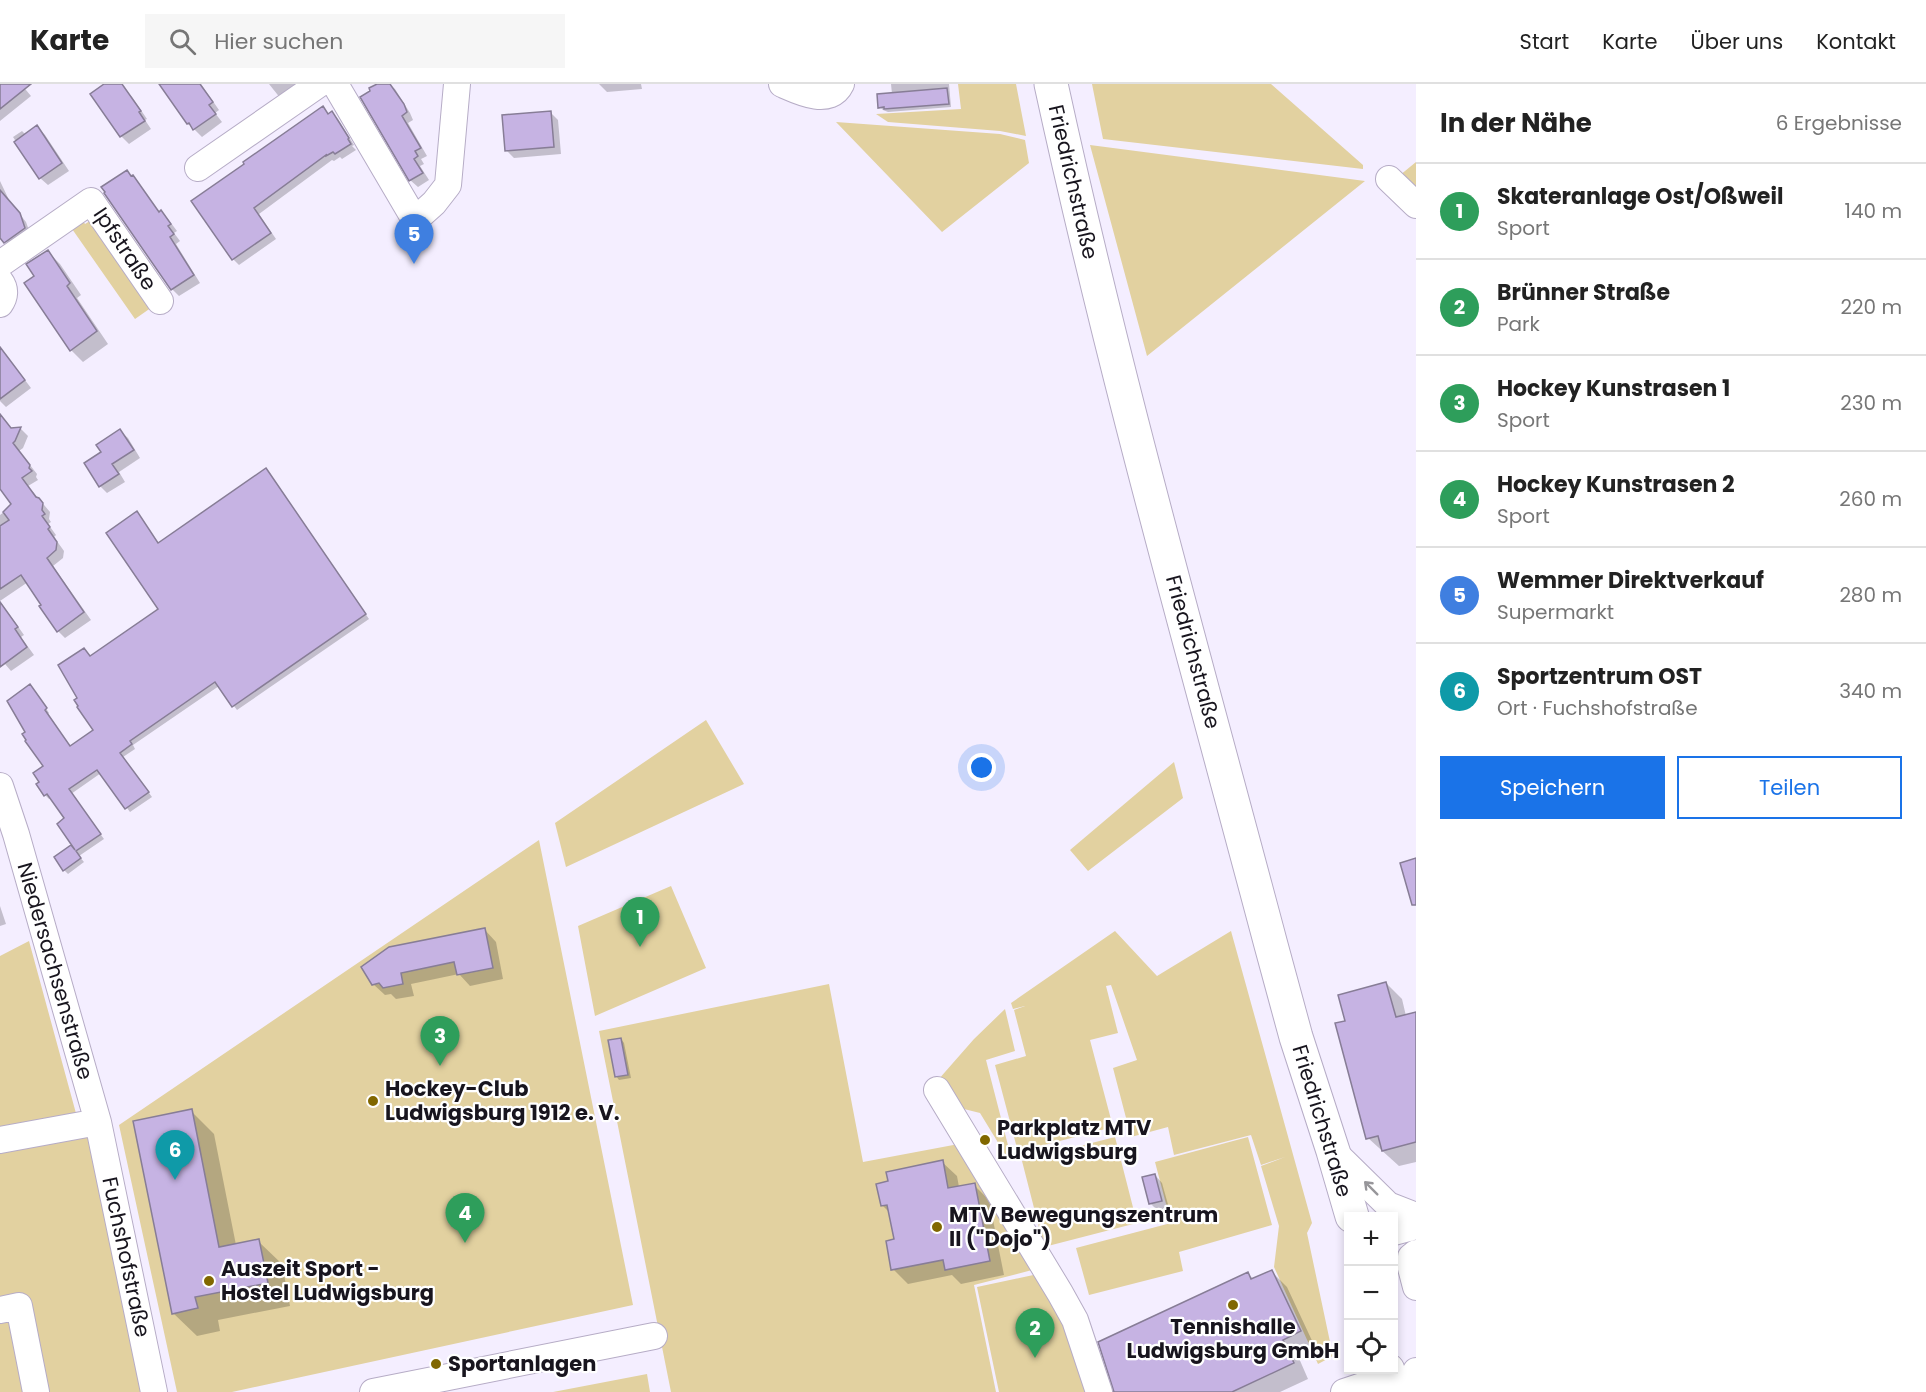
<!DOCTYPE html>
<html lang="de">
<head>
<meta charset="utf-8">
<style>
	body { margin:0; font-family:Poppins,sans-serif; background:#f6f6f6; color:#222 }
	.controls { position:absolute; right:18px; bottom:18px; display:grid; overflow:hidden; border-radius:0px; box-shadow:0 3px 9px #0003 }
	.controls button { width:54px; height:54px; display:grid; place-items:center; padding:0; border:0; border-bottom:2px solid #e0e0e0; background:#fff; color:#222; font:30px sans-serif }
	.you { position:absolute; left:982px; top:684px; width:21px; height:21px; margin:-15px; border:4px solid #fff; border-radius:50%; background:#1a73e8; box-shadow:0 0 0 9px #1a73e833 }
	.badge { display:grid; place-items:center; width:39px; height:39px; border-radius:50%; background:#1a73e8; color:#fff; font-size:20px; font-weight:700 }
	.pin { position:absolute; translate:-50% -50px; filter:drop-shadow(0 2px 3px #0008) }
	.pin::after { content:''; position:absolute; top:32px; width:21px; height:18px; background:inherit; clip-path:polygon(0 0,100% 0,50% 100%) }
	.list { margin:0; padding:0; list-style:none }
	h2 { display:flex; justify-content:space-between; align-items:center; height:78px; margin:0; padding:0 24px; font-size:26px }
	h2 small { font-size:20px; font-weight:400; color:#767676 }
	.list li { display:grid; grid-template-columns:39px 1fr auto; gap:18px; align-items:center; box-sizing:border-box; height:96px; padding:0 24px; border-top:2px solid #e0e0e0 }
	.list b { display:block; font-size:22px; white-space:nowrap }
	.list p { margin:0; font-size:20px; white-space:nowrap; color:#767676 }
	.list em { font-size:20px; font-style:normal; color:#767676 }
	.actions { display:flex; gap:12px; padding:18px 24px }
	.actions a { flex:1; padding:14px 0; border:2px solid #1a73e8; border-radius:0px; text-align:center; font-size:21px; color:#1a73e8 }
	.actions .main { background:#1a73e8; color:#fff }
	.icon { flex:none; width:33px; height:33px; fill:none; stroke:currentColor; stroke-width:2; stroke-linecap:round; stroke-linejoin:round }
	.map { position:relative; flex:none; width:1416px; height:1308px; overflow:hidden }
	header { display:flex; align-items:center; gap:36px; box-sizing:border-box; height:84px; padding:0 30px; background:#fff; border-bottom:2px solid #e0e0e0 }
	header strong { font-size:28px }
	nav { display:flex; gap:33px; margin-inline-start:auto; font-size:21px }
	.search { width:420px; height:54px; background:#f6f6f6; display:flex; align-items:center; gap:15px; box-sizing:border-box; padding:0 21px; border-radius:0px; color:#767676; font-size:22px }
	main { display:flex }
	aside { flex:1; background:#fff }
	.map>svg:first-child { display:block }
	.green { fill:#e2d1a0 }
	.shadow { fill:#0003 }
	.building { fill:#c6b3e3; stroke:#877d96; stroke-width:1.5 }
	.lines { fill:none; stroke-linecap:round; stroke-linejoin:round }
	.minor-casing { stroke:#b6acc6; stroke-width:28 }
	.major-casing { stroke:#b6acc6; stroke-width:35 }
	.minor { stroke:#fff; stroke-width:26 }
	.major { stroke:#fff; stroke-width:33 }
	.oneway { stroke:#97969a }
	.poi-dot { fill:#816700; stroke:#fff; stroke-width:2 }
	.labels { text-anchor:middle; stroke-width:4.5; stroke-linejoin:round; paint-order:stroke }
	.street-label { font-size:21px; fill:#18151e; stroke:#fff }
	.poi-label { font-size:21px; font-weight:bold; fill:#18151e; stroke:#fff; text-anchor:start }
</style>
</head>
<body>
<header>
<strong>Karte</strong>
<div class="search"><svg class="icon" aria-label="search" viewBox="0 0 24 24"><circle cx="10" cy="10" r="6"/><path d="M15 15l6 6"/></svg>Hier suchen</div>
<nav><a>Start</a><a>Karte</a><a>Über uns</a><a>Kontakt</a></nav>
</header>
<main>
<div class="map">
<svg width="1416" height="1308" viewBox="0 0 1416 1308">
	<rect width="100%" height="100%" fill="#f4eeff"/>
	<path class="green" d="M958,0H1016L1026,52L1000,47L888,38L876,30L961,25Z
		M1092,0H1271L1363,81V85L1103,55Z
		M836,38L1000,50L1025,56L1029,79L942,148Z
		M1090,61L1365,97L1147,272Z
		M1416,78V116L1394,96Z
		M81,134L85,140L90,137L155,221L135,235L70,142Z
		M706,636L744,700L566,783L555,739Z
		M1174,678L1183,714L1088,787L1070,766Z
		M539,756L633,1221L232,1308H177L119,1041Z
		M671,802L706,884L595,932L578,842Z
		M1115,847L1157,892L1231,847L1312,1139L1307,1149L1333,1272L1318,1280L1274,1183L1279,1142L1261,1082L1285,1073L1261,1081L1251,1051L1174,1071L1168,1043L1131,1053L1113,984L1137,976L1111,901L1106,902L1118,949L1090,956L1113,1043L1018,1068L995,981L1026,972L1014,926L1025,922L1013,925L1011,919Z
		M29,857L77,1033L0,1045V872Z
		M829,900L863,1078L964,1059L1036,1185L974,1201L996,1308H671L599,947Z
		M1005,925L1015,967L986,976L1010,1069L1005,1070L980,1029L964,1025L958,1029L938,996L974,955Z
		M89,1051L144,1308H0V1056Z
		M1115,1053L1137,1139L1044,1163L1022,1077Z
		M1248,1053L1272,1141L1179,1168L1183,1187L1089,1211L1076,1164L1171,1139L1155,1078Z
		M1038,1190L1067,1240L1090,1308H999L977,1203Z
		M647,1290L650,1308H553Z"/>
	<path class="shadow" d="M0,0H21L31,12L0,37Z
		M107,0H120L132,13L147,35L145,36L151,45L129,60L121,52L92,10Z
		M161,0H201L219,26L215,29L222,38L202,53L188,39Z
		M269,0H302L281,15Z
		M385,0H389L395,5L410,29L413,36L408,39L427,72L421,75L424,80L420,82L429,96L418,103L410,96Z
		M599,0H641L642,5L607,8Z
		M891,0H949L951,23L888,28L883,26L880,23L892,10Z
		M323,24L330,31L332,29L338,35L354,61L352,62L356,66L342,75L340,73L334,77L332,76L259,130L276,155L239,181L233,175L193,117Z
		M550,28L558,36L561,70L514,74L506,66Z
		M37,43L45,51L69,87L48,101L40,94L13,53L22,47L26,51Z
		M133,93L160,129L168,135L177,147L174,149L180,157L176,160L200,199L179,212L172,205L106,110Z
		M0,97L10,118L26,138L31,152L12,165L0,151Z
		M48,168L60,180L81,211L77,214L108,260L83,278L71,266L26,200L36,193Z
		M0,263L31,304L6,323L0,317Z
		M20,344L28,352L23,364L19,367L37,390L36,393L38,396L28,402L50,428L49,435L51,438L48,440L56,451L54,453L64,467L63,474L53,482L91,536L65,554L58,547L43,521L28,498L0,517L24,551L21,553L34,571L11,587L0,574V431L13,421L0,402V346Z
		M120,347L128,354L140,374L119,388L125,398L107,409L100,402L103,369Z
		M270,390L369,535L237,626L219,602L133,661L135,665L123,673L152,713L130,728L101,689L71,710L104,755L79,772L84,778L68,790L64,786L76,767L66,735L51,713L49,715L45,711L41,698L45,683L27,648L34,606L49,629L48,630L71,663L95,647L79,614L90,573L161,525L140,433L159,460Z
		M0,822L6,840L0,842Z
		M485,846L496,858L503,895L470,902L459,890L411,900L414,912L396,915L391,910L385,911L373,900Z
		M1386,899L1402,915L1406,932L1416,929V1078L1399,1082L1368,1054L1347,938Z
		M621,955L624,959L631,994L619,996L616,992Z
		M191,1027L214,1050L236,1161L258,1157L282,1180L290,1222L218,1236L220,1247L197,1252L173,1229Z
		M942,1078L957,1092L959,1103L974,1101L989,1116L1004,1191L961,1200L952,1191L908,1200L893,1185L896,1156L890,1129L882,1121Z
		M1155,1091L1162,1099L1169,1124L1158,1127L1150,1119Z
		M1272,1188L1287,1203L1315,1263L1298,1272L1308,1295L1280,1308H1116L1248,1189L1254,1196Z"/>
	<path class="building" d="M0,0H31L0,25Z
		M104,0H122L141,27L139,28L145,37L120,53L90,10Z
		M159,0H200L213,18L209,21L216,30L193,46L189,39L187,40Z
		M377,0H390L404,20L407,28L402,32L421,64L415,67L418,72L414,75L423,89L409,97L360,13L370,7L369,4Z
		M947,4L949,20L884,25V23L878,24L877,10Z
		M323,22L328,30L332,27L349,54L348,55L351,60L335,70L333,68L326,72V71L254,124L271,149L232,176L191,117L244,80L243,78Z
		M551,27L554,63L505,67L502,31Z
		M37,41L62,79L39,95L14,58Z
		M127,86L131,92L133,91L159,128L161,126L171,140L168,142L174,150L170,153L194,191L171,206L104,109L105,108L101,103Z
		M0,106L20,129L25,144L4,159L0,154Z
		M48,166L70,199L67,202L97,247L70,267L24,199L34,192L26,180Z
		M0,263L25,296L0,315Z
		M0,330L11,344L21,343L15,357L13,359L30,381L29,384L32,387L22,394L36,413L39,414L43,419L42,426L45,430L42,432L50,443L48,445L57,458L56,466L47,474L84,528L57,548L39,522L41,521L21,491L0,505V442L9,436L3,428L11,420L0,405Z
		M120,345L134,366L112,380L119,390L99,403L84,379L101,368L96,361Z
		M266,384L366,530L232,623L215,598L130,657L132,660L120,669L149,708L125,725L97,686L69,705L101,750L76,767L81,774L63,787L54,773L71,761L75,766L57,740L64,734L47,710L44,712L36,700L39,698L33,689L43,682L25,657L26,656L22,650L25,648L7,617L30,600L47,624L45,626L70,662L93,646L77,623L78,622L74,616L77,614L58,581L84,564L90,572L158,525L106,449L137,427L158,459Z
		M0,518L18,543L15,545L27,563L0,583Z
		M1416,774V821H1412L1400,779Z
		M485,844L493,884L457,891L454,878L401,889L403,900L383,904L379,899L372,901L361,883L389,863Z
		M1386,898L1396,933L1416,928V1058L1382,1067L1378,1052L1366,1055L1335,939L1345,937L1338,911Z
		M621,954L628,991L615,993L608,956Z
		M192,1025L219,1163L259,1155L268,1199L195,1213L198,1224L172,1230L133,1037Z
		M943,1076L948,1104L975,1099L990,1177L945,1186L943,1176L891,1186L886,1157L894,1155L887,1121L881,1122L876,1100L888,1097L886,1088Z
		M1155,1090L1162,1117L1149,1120L1142,1093Z
		M1272,1186L1301,1247L1283,1256L1294,1279L1232,1308H1114L1098,1258L1248,1188L1251,1195Z"/>
	<g class="lines">
		<defs>
			<path id="minor" d="M335,0L415,136L434,119L448,101L457,0
				M782,0C798,7 830,23 841,0
				M198,84L319,0
				M1389,95L1416,121
				M0,180L91,117L160,217
				M0,197C6,205 5,213 0,220
				M0,702L16,750L98,1038L154,1308
				M937,1006L1060,1209L1075,1236L1099,1308
				M0,1056L98,1038
				M1333,1067L1388,1121L1416,1132
				M1394,1148L1416,1142
				M1416,1169L1411,1173L1410,1180L1416,1203
				M0,1226L19,1222L36,1308
				M373,1308L654,1252
				M1344,1308L1389,1293
				M1405,1308L1416,1287"/>
			<path id="major" d="M1051,0C1114,290 1195,575 1271,861L1296,953L1333,1067L1352,1132
				M1388,1286L1393,1308"/>
		</defs>
		<use href="#minor" class="minor-casing"/>
		<use href="#major" class="major-casing"/>
		<use href="#minor" class="minor"/>
		<use href="#major" class="major"/>
	</g>
	<defs><path id="oneway-shaft" d="M-6 0H5M1.5-3L5.5 0L1.5 3" fill="none" stroke-width="1.6" stroke-linecap="round" stroke-linejoin="round" transform="scale(1.5)"/></defs>
	<use class="oneway" href="#oneway-shaft" transform="translate(1371 1104) rotate(-135)"/>
	<g class="poi-dot">
		<circle cx="373" cy="1017" r="6"/>
		<circle cx="985" cy="1056" r="6"/>
		<circle cx="937" cy="1143" r="6"/>
		<circle cx="209" cy="1197" r="6"/>
		<circle cx="1233" cy="1221" r="6"/>
		<circle cx="436" cy="1280" r="6"/>
	</g>
	<g class="labels">
		<g class="street-label">
			<text transform="translate(1073 98) rotate(77)" y="7">Friedrichstraße</text>
			<text transform="translate(125 165) rotate(56)" y="7">Ipfstraße</text>
			<text transform="translate(1193 568) rotate(75)" y="7">Friedrichstraße</text>
			<text transform="translate(55 887) rotate(74)" y="7">Niedersachsenstraße</text>
			<text transform="translate(1322 1037) rotate(73)" y="7">Friedrichstraße</text>
			<text transform="translate(126 1173) rotate(78)" y="7">Fuchshofstraße</text>
		</g>
		<g class="poi-label">
			<text x="385" y="1012">Hockey-Club<tspan x="385" dy="24">Ludwigsburg 1912 e. V.</tspan></text>
			<text x="997" y="1051">Parkplatz MTV<tspan x="997" dy="24">Ludwigsburg</tspan></text>
			<text x="949" y="1138">MTV Bewegungszentrum<tspan x="949" dy="24">II ("Dojo")</tspan></text>
			<text x="221" y="1192">Auszeit Sport -<tspan x="221" dy="24">Hostel Ludwigsburg</tspan></text>
			<text x="1233" y="1250" text-anchor="middle">Tennishalle<tspan x="1233" dy="24">Ludwigsburg GmbH</tspan></text>
			<text x="448" y="1287">Sportanlagen</text>
		</g>
	</g>
</svg>
<div class="controls">
<button>+</button>
<button>−</button>
<button><svg class="icon" aria-label="locate" viewBox="0 0 24 24"><circle cx="12" cy="12" r="6"/><path d="M12 2v4M12 18v4M2 12h4M18 12h4"/></svg></button>
</div>
<div class="you"></div>
<div class="pin badge" style="left:640px;top:863px;background:#2e9e5b">1</div>
<div class="pin badge" style="left:1035px;top:1274px;background:#2e9e5b">2</div>
<div class="pin badge" style="left:440px;top:982px;background:#2e9e5b">3</div>
<div class="pin badge" style="left:465px;top:1159px;background:#2e9e5b">4</div>
<div class="pin badge" style="left:414px;top:180px;background:#3f7fe0">5</div>
<div class="pin badge" style="left:175px;top:1096px;background:#0f9aa8">6</div>
</div>
<aside>
<h2>In der Nähe<small>6 Ergebnisse</small></h2>
<ul class="list">
<li><span class="badge" style="background:#2e9e5b">1</span><div><b>Skateranlage Ost/Oßweil</b><p>Sport</p></div><em>140 m</em></li>
<li><span class="badge" style="background:#2e9e5b">2</span><div><b>Brünner Straße</b><p>Park</p></div><em>220 m</em></li>
<li><span class="badge" style="background:#2e9e5b">3</span><div><b>Hockey Kunstrasen 1</b><p>Sport</p></div><em>230 m</em></li>
<li><span class="badge" style="background:#2e9e5b">4</span><div><b>Hockey Kunstrasen 2</b><p>Sport</p></div><em>260 m</em></li>
<li><span class="badge" style="background:#3f7fe0">5</span><div><b>Wemmer Direktverkauf</b><p>Supermarkt</p></div><em>280 m</em></li>
<li><span class="badge" style="background:#0f9aa8">6</span><div><b>Sportzentrum OST</b><p>Ort · Fuchshofstraße</p></div><em>340 m</em></li>
</ul>
<div class="actions"><a class="main">Speichern</a><a>Teilen</a></div>
</aside>
</main>
</body>
</html>
